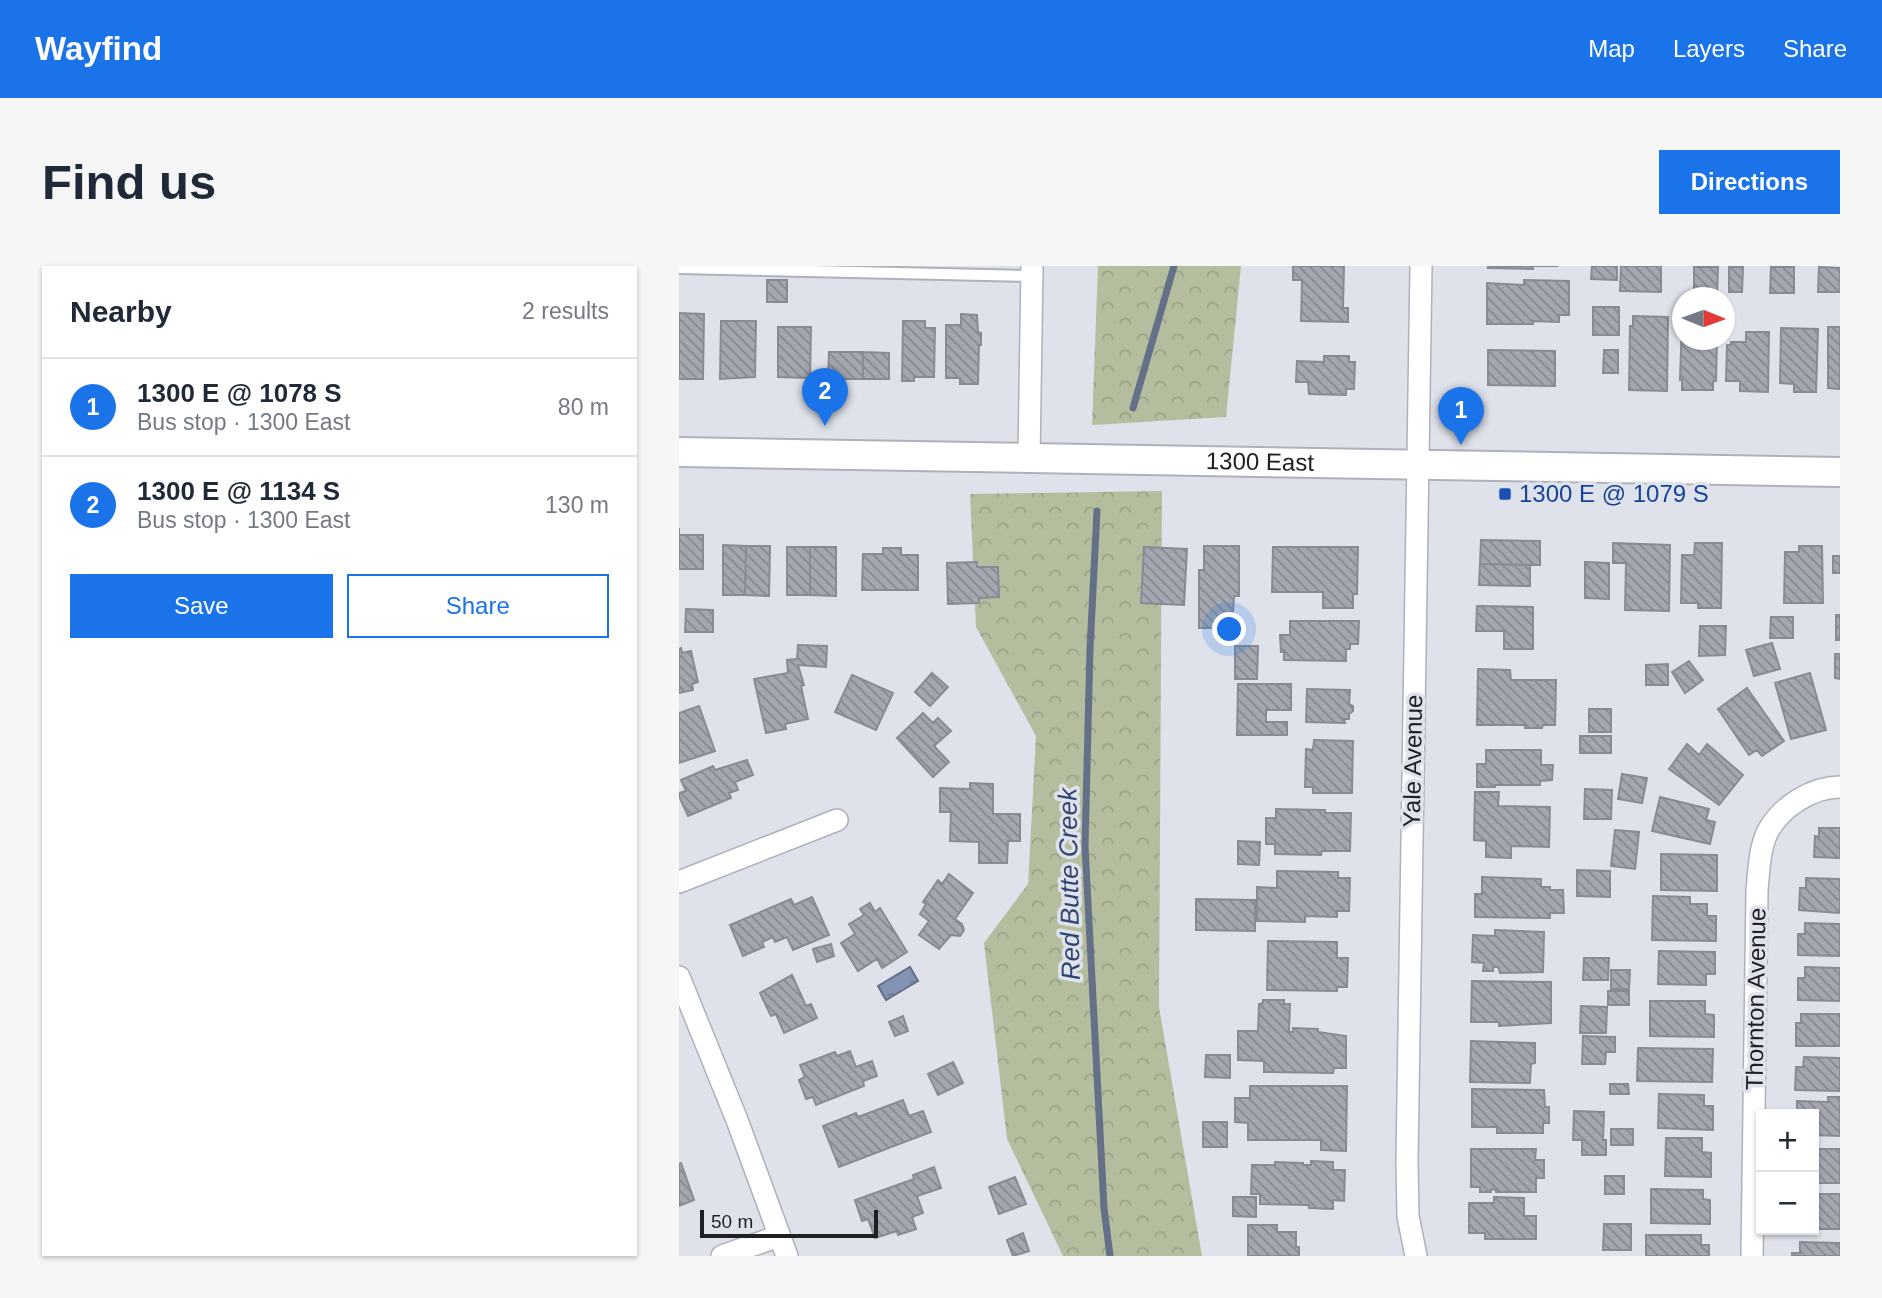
<!DOCTYPE html>
<html lang="en">
<head>
<meta charset="utf-8">
<style>
	body { margin:0; font-family:Helvetica,sans-serif; background:#f6f6f7; color:#1f2937 }
	.controls { position:absolute; right:21px; bottom:21px; display:grid; overflow:hidden; border-radius:0px; box-shadow:0 2px 5px #0004 }
	.controls button { width:63px; height:63px; display:grid; place-items:center; padding:0; border:0; border-bottom:2px solid #e0e1e3; background:#fff; color:#1f2937; font:35px sans-serif }
	.compass { position:absolute; left:993px; top:21px; width:63px; height:63px; border-radius:50%; background:#fff; box-shadow:0 2px 5px #0004; rotate:91deg }
	.scale { position:absolute; left:21px; bottom:18px; width:178px; box-sizing:border-box; padding-left:7px; border:4px solid #1f2024; border-top:0; font-size:19px; line-height:24px; white-space:nowrap; color:#1f2024; -webkit-text-stroke:5px #dfe2eb; paint-order:stroke }
	.you { position:absolute; left:551px; top:364px; width:24px; height:24px; margin:-18px; border:5px solid #fff; border-radius:50%; background:#1a73e8; box-shadow:0 0 0 10px #1a73e833 }
	.badge { display:grid; place-items:center; width:46px; height:46px; border-radius:50%; background:#1a73e8; color:#fff; font-size:23px; font-weight:700 }
	.pin { position:absolute; translate:-50% -58px; filter:drop-shadow(0 2px 4px #0008) }
	.pin::after { content:''; position:absolute; top:37px; width:24px; height:21px; background:inherit; clip-path:polygon(0 0,100% 0,50% 100%) }
	.list { margin:0; padding:0; list-style:none }
	h2 { display:flex; justify-content:space-between; align-items:center; height:91px; margin:0; padding:0 28px; font-size:30px }
	h2 small { font-size:23px; font-weight:400; color:#747a83 }
	.list li { display:grid; grid-template-columns:46px 1fr auto; gap:21px; align-items:center; box-sizing:border-box; height:98px; padding:0 28px; border-top:2px solid #e0e1e3 }
	.list b { display:block; font-size:26px; white-space:nowrap }
	.list p { margin:0; font-size:23px; white-space:nowrap; color:#747a83 }
	.list em { font-size:23px; font-style:normal; color:#747a83 }
	.actions { display:flex; gap:14px; padding:21px 28px }
	.actions a { flex:1; padding:16px 0; border:2px solid #1a73e8; border-radius:0px; text-align:center; font-size:24px; color:#1a73e8 }
	.actions .main { background:#1a73e8; color:#fff }
	.map { position:relative; flex:none; width:1161px; height:990px; overflow:hidden; border-radius:0px }
	header { display:flex; align-items:center; gap:42px; box-sizing:border-box; height:98px; padding:0 35px; background:#1a73e8; color:#fff }
	header strong { font-size:33px }
	nav { display:flex; gap:38px; margin-inline-start:auto; font-size:24px }
	.intro { display:flex; align-items:center; justify-content:space-between; box-sizing:border-box; height:168px; padding:0 42px }
	h1 { margin:0; font-size:49px }
	.button { padding:18px 32px; border-radius:0px; background:#1a73e8; color:#fff; font-size:24px; font-weight:700 }
	main { display:flex; gap:42px; padding:0 42px }
	aside { flex:1; background:#fff; border-radius:0px; box-shadow:0 2px 5px #0004 }
	.map>svg:first-child { display:block }
	.forest { fill:url(#forest-crowns) }
	.water { fill:url(#water-ripples); stroke:#647088; stroke-width:2 }
	.lines { fill:none; stroke-linecap:round; stroke-linejoin:round }
	.stream { stroke:#647088; stroke-width:7 }
	.building { fill:url(#building-back-hatch); stroke:#898b94; stroke-width:2 }
	.lane-casing { stroke:#aeb1ba; stroke-width:14 }
	.street-casing { stroke:#aeb1ba; stroke-width:24 }
	.secondary-casing { stroke:#aeb1ba; stroke-width:32 }
	.lane { stroke:#fff; stroke-width:10 }
	.street { stroke:#fff; stroke-width:21 }
	.secondary { stroke:#fff; stroke-width:28 }
	.transit-dot { fill:#1a4fb4; stroke:#dfe2eb; stroke-width:2.5 }
	.labels { text-anchor:middle; stroke-width:7; stroke-linejoin:round; paint-order:stroke }
	.street-label { font-size:24px; fill:#1f2024; stroke:#dfe2eb }
	.transit-label { font-size:24px; fill:#164399; stroke:#dfe2eb; text-anchor:start }
	.water-label { font-size:26px; font-style:italic; fill:#2f4672; stroke:#dfe2eb }
</style>
</head>
<body>
<header>
<strong>Wayfind</strong>
<nav><a>Map</a><a>Layers</a><a>Share</a></nav>
</header>
<div class="intro"><h1>Find us</h1><a class="button">Directions</a></div>
<main>
<aside>
<h2>Nearby<small>2 results</small></h2>
<ul class="list">
<li><span class="badge">1</span><div><b>1300 E @ 1078 S</b><p>Bus stop · 1300 East</p></div><em>80 m</em></li>
<li><span class="badge">2</span><div><b>1300 E @ 1134 S</b><p>Bus stop · 1300 East</p></div><em>130 m</em></li>
</ul>
<div class="actions"><a class="main">Save</a><a>Share</a></div>
</aside>
<div class="map">
<svg width="1161" height="990" viewBox="0 0 1161 990">
	<defs>
		<pattern id="forest-crowns" width="20" height="18" patternUnits="userSpaceOnUse" patternTransform="scale(1.75)"><rect width="20" height="18" fill="#b4be9e"/><path d="M2 6a3 3 0 1 1 6 0M12 15a3 3 0 1 1 6 0" fill="none" stroke="#9aa388"/></pattern>
		<pattern id="water-ripples" width="26" height="14" patternUnits="userSpaceOnUse" patternTransform="scale(1.75)"><rect width="26" height="14" fill="#8293b3"/><path d="M2 4q2-2 4 0t4 0M15 11q2-2 4 0t4 0" fill="none" stroke="#6a7891"/></pattern>
		<pattern id="building-back-hatch" width="6" height="6" patternUnits="userSpaceOnUse" patternTransform="scale(1.75)"><rect width="6" height="6" fill="#a4a7b0"/><path d="M-1 5l2 2M0 0l6 6M5-1l2 2" fill="none" stroke="#85888f"/></pattern>
	</defs>
	<rect width="100%" height="100%" fill="#dfe2eb"/>
	<path class="forest" d="M419,0H562L547,151L413,159Z
		M483,225L480,741L523,990H384L328,873L305,677L349,618L357,470L297,361L291,228Z"/>
	<path class="water" d="M231,701L239,715L207,734L199,720Z"/>
	<g class="lines">
		<path class="stream" d="M454,142L495,0
			M418,245L411,383L406,580L425,942L431,990"/>
	</g>
	<path class="building" d="M614,0H665L664,42H669V56L622,55L623,14H614Z
		M809,0H879H854V3L809,2Z
		M913,0H938V14L912,13Z
		M942,0H982V26L941,25Z
		M1015,1H1039L1038,32H1015Z
		M1050,1H1064L1063,26H1050Z
		M1092,1H1115V27H1091Z
		M1140,1L1161,2V26H1139Z
		M88,14H108V36H88Z
		M845,14L890,15V49H880V56L854,55V58H808V17L845,19Z
		M914,41H940V69H914Z
		M0,47L25,48L24,113H0Z
		M282,48L298,49L299,66L302,67V79H300L299,118H281V112H267V59H282Z
		M954,50L989,51L988,125L950,124L951,60H954Z
		M1003,54V74H1038L1037,115H1034V124H1003V114H1001Z
		M42,55H77L76,111L41,113Z
		M224,55H246V62H256L255,111H235V115H223Z
		M99,61H132L131,112L99,111Z
		M1149,61H1161V123L1149,122Z
		M1102,62L1139,63L1137,126H1115V118L1101,117Z
		M1067,66H1090L1089,126L1061,125V115H1047L1048,79H1052V76H1067Z
		M809,84L876,85V120L809,119Z
		M925,84H939V107H924Z
		M150,86H184V113H149Z
		M184,86L210,87V113H184Z
		M645,90H670V96H676L675,123H667V129L630,128L629,116H617L618,95L645,96Z
		M0,262V269H24V303H0Z
		M802,274L861,275V299L801,298Z
		M934,277L991,279L990,345L946,344L947,297H934Z
		M1016,277H1043L1042,342H1019V337H1002L1003,289H1015Z
		M44,279L67,280L66,329H44Z
		M67,280H91L90,330L66,329Z
		M525,280H560V330H555L554,346H550L549,355H545V362H520V304H525Z
		M1120,280H1143L1144,337H1105L1106,286H1120Z
		M108,281H131V329H108Z
		M131,281H157V330L131,329Z
		M465,281L508,283L505,339L462,337Z
		M594,281H679L678,328H674V342H644V326H593Z
		M204,282H222V289H239V324H183L184,288H204Z
		M1154,290H1161V307H1154Z
		M298,296V301H319L320,331L300,332V337L269,338L268,297Z
		M906,296L930,297V333L906,332Z
		M801,298L851,299V320L800,319Z
		M798,340L854,341V383H825V365H797Z
		M7,343L34,344V366H6Z
		M1157,349H1161V374H1157Z
		M1092,351H1114V372H1091Z
		M611,355H680L679,378H671V383H667V395L605,394V386H602L601,369H611Z
		M1021,360H1047L1046,389L1020,390Z
		M1093,377L1101,403L1075,410L1067,384Z
		M119,379L148,380L147,401L119,399L125,419L122,420L129,453L106,458L107,463L87,467L75,413L109,407L108,394L118,393Z
		M556,380H579L578,413H556Z
		M2,382L3,387L12,385L19,416L13,418L14,424L0,427V383Z
		M1156,388H1161V413L1156,412Z
		M1010,395L1024,414L1006,427L993,406Z
		M989,398V419H967V399Z
		M799,403L831,404L832,414H877L876,459H864L863,462H846V459H798Z
		M253,407L269,421L251,440L236,426Z
		M1131,407L1147,464L1112,473L1096,417Z
		M173,409L214,427L197,464L156,446Z
		M559,418H612V444H587V456H608V469H558Z
		M1068,422L1105,475L1083,490L1078,484L1070,489L1039,443Z
		M628,423L671,424L670,438L674,440V445L670,448V453H665L666,457L627,456Z
		M20,440L36,485L0,497V447Z
		M910,443H932V466H910Z
		M244,447L254,457L259,452L272,465L255,480L270,496L254,511L218,472Z
		M901,470H932V487H901Z
		M635,474L674,475L673,527H634V521H626L627,483L634,484Z
		M1008,478L1020,489L1028,478L1064,509L1040,539L990,503Z
		M807,484H862V499H874L873,514L861,515V519H816V521H798V498H807Z
		M68,494L74,509L56,516L59,524L50,527L52,532L9,550L0,530V527L7,525L2,514L34,500L36,504Z
		M943,508L968,512L963,537L939,533Z
		M291,517L314,518V548H341V575H329L328,597H300V576L271,575L272,546H261V522L291,523Z
		M906,523L933,524L932,553H905Z
		M796,526H820L819,540L871,541L870,581L832,580V592L807,591V575L795,574Z
		M981,531L1030,543L1027,554L1036,556L1031,578L973,565Z
		M597,543L646,544V547H672L671,585H643L642,589L596,588V578H587V552H597Z
		M1140,562H1161V592L1135,591L1136,570L1140,571Z
		M936,564L960,566L956,603L932,600Z
		M559,575L581,576L580,599L559,598Z
		M982,588L1038,589V625L982,624Z
		M898,604L931,605V631L898,630Z
		M598,605L659,606V612H671L670,645H658V651L626,650V656L578,655V621L598,622Z
		M270,608L294,627L276,653L283,658L285,664L281,670L272,669L260,683L240,669L250,655L241,648L247,638L244,636L259,614L263,618Z
		M803,611L862,613V621H871V624H884L885,647H871V652L796,651V628H803Z
		M1127,612L1161,613V647L1120,644L1121,622H1127Z
		M974,630L1011,631V638H1028V650H1037V675L973,674Z
		M133,631L150,669L114,684L108,671L96,676L94,671L83,676L85,681L64,690L51,659L112,633L115,639Z
		M517,633L576,634V665L517,664Z
		M191,637L196,646L201,642L228,686L203,702L198,693L179,705L162,677L176,668L170,658L185,649L181,643Z
		M1126,657L1161,658V690L1119,689V668H1126Z
		M816,664L865,666L864,706L821,707L819,701H814V705H804L805,697L793,696L794,669L816,670Z
		M589,675L658,676V692H669L668,721H658V725L588,724Z
		M152,678L155,690L138,696L134,683Z
		M980,685L1036,686V708H1027V719L979,718Z
		M905,692H930L929,714H904Z
		M1126,701L1161,702V735L1119,734V712H1126Z
		M932,704H951L950,723H932Z
		M113,709L127,740L132,738L138,752L105,767L97,748L92,750L81,727Z
		M793,715L872,716V757L820,760V756H792Z
		M929,725H950V739H929Z
		M584,734H605V738H611L610,766H614V762L639,763V766L667,770V802H655L654,807L585,806V795L559,794V765H579L580,738L584,737Z
		M971,735H1026V748L1035,749V771L971,770Z
		M902,740L928,741L927,767H901Z
		M1122,748H1161V780H1117V757H1122Z
		M224,750L229,765L216,770L210,756Z
		M904,770L936,771V786H927L926,798H903Z
		M792,775L856,777V797L852,798L851,817L791,816Z
		M959,782L1034,783L1033,816L958,815Z
		M171,785L177,801L193,795L198,810L184,815L185,820L137,839L134,831L127,833L120,814L126,811L121,799L156,786L158,790Z
		M527,789H551V812L526,811Z
		M1125,791L1161,792V825L1116,824L1117,801H1124Z
		M274,796L284,817L259,829L249,808Z
		M931,818H949L950,828H931Z
		M571,820H668L667,885L642,884V874H569V857L556,856V832H571Z
		M793,823L865,824L866,841H870V857H864V867H818V861H793Z
		M980,828L1025,829V840H1034V864L979,862Z
		M1149,831H1161V870L1135,869V848H1113V845L1118,846V835L1149,836Z
		M224,834L230,850L244,845L252,866L160,901L144,860L177,847L179,851Z
		M895,845L925,846L924,874H927V889H903V874H894Z
		M524,856H548V881H524Z
		M932,863H954V879H932Z
		M987,872H1023V886L1032,887V911L986,910Z
		M792,883H857L856,894H865V912H857V926H817V924L812,923V926H801V921H792Z
		M1135,883H1161V917H1135Z
		M632,895L654,896V904H666L665,935L654,934V943L630,942V939L581,938V928H572L573,899H596V896L624,897V899H632Z
		M2,897L15,934L0,940V898Z
		M255,901L262,922L238,930L244,947L233,951L237,963L219,969L218,965L196,972L189,953L183,955L176,934L235,913L234,909Z
		M926,910H945V928H926Z
		M336,911L347,938L320,948L310,921Z
		M972,923L1024,924V933L1031,934V958L972,957Z
		M1135,928H1161V963H1135Z
		M554,931H577V951L554,950Z
		M815,931L845,932V950H857V973H806V967H790V937H815Z
		M925,958H952V984H924Z
		M569,959H598V966H617V981H620V990H569Z
		M344,967L350,985L334,990L328,974Z
		M967,969H1022V979H1030V990H967Z
		M1121,976L1161,977V990H1113V987H1121Z"/>
	<g class="lines">
		<defs>
			<path id="lane" d="M0,2L352,10"/>
			<path id="street" d="M350,192L353,0
				M0,616L158,554
				M0,711L58,854L108,990
				M43,990L100,970
				M737,990L729,950L728,895L742,0
				M1073,990L1078,624C1080,605 1080,583 1089,565C1102,541 1133,521 1161,521"/>
			<g id="secondary">
				<path id="s1" d="M0,186L1161,206"/>
			</g>
		</defs>
		<use href="#lane" class="lane-casing"/>
		<use href="#street" class="street-casing"/>
		<use href="#secondary" class="secondary-casing"/>
		<use href="#lane" class="lane"/>
		<use href="#street" class="street"/>
		<use href="#secondary" class="secondary"/>
	</g>
	<rect class="transit-dot" x="819" y="221" width="14" height="14" rx="3.5"/>
	<g class="labels">
		<g class="street-label">
			<text dy="8" stroke="none"><textPath href="#s1" startOffset="581">1300 East</textPath></text>
			<text transform="translate(734 495) rotate(-89)" y="8">Yale Avenue</text>
			<text transform="translate(1077 733) rotate(-89)" y="8">Thornton Avenue</text>
		</g>
		<g class="transit-label">
			<text x="840" y="236">1300 E @ 1079 S</text>
		</g>
		<g class="water-label">
			<text transform="translate(390 618) rotate(-91)" y="9">Red Butte Creek</text>
		</g>
	</g>
</svg>
<div class="controls">
<button>+</button>
<button>−</button>
</div>
<svg class="compass" viewBox="-18 -18 36 36"><path d="M0-13l5 13h-10z" fill="#e53935"/><path d="M0 13l5-13h-10z" fill="#747a83"/></svg>
<div class="scale">50 m</div>
<div class="you"></div>
<div class="pin badge" style="left:782px;top:179px">1</div>
<div class="pin badge" style="left:146px;top:160px">2</div>
</div>
</main>
</body>
</html>
